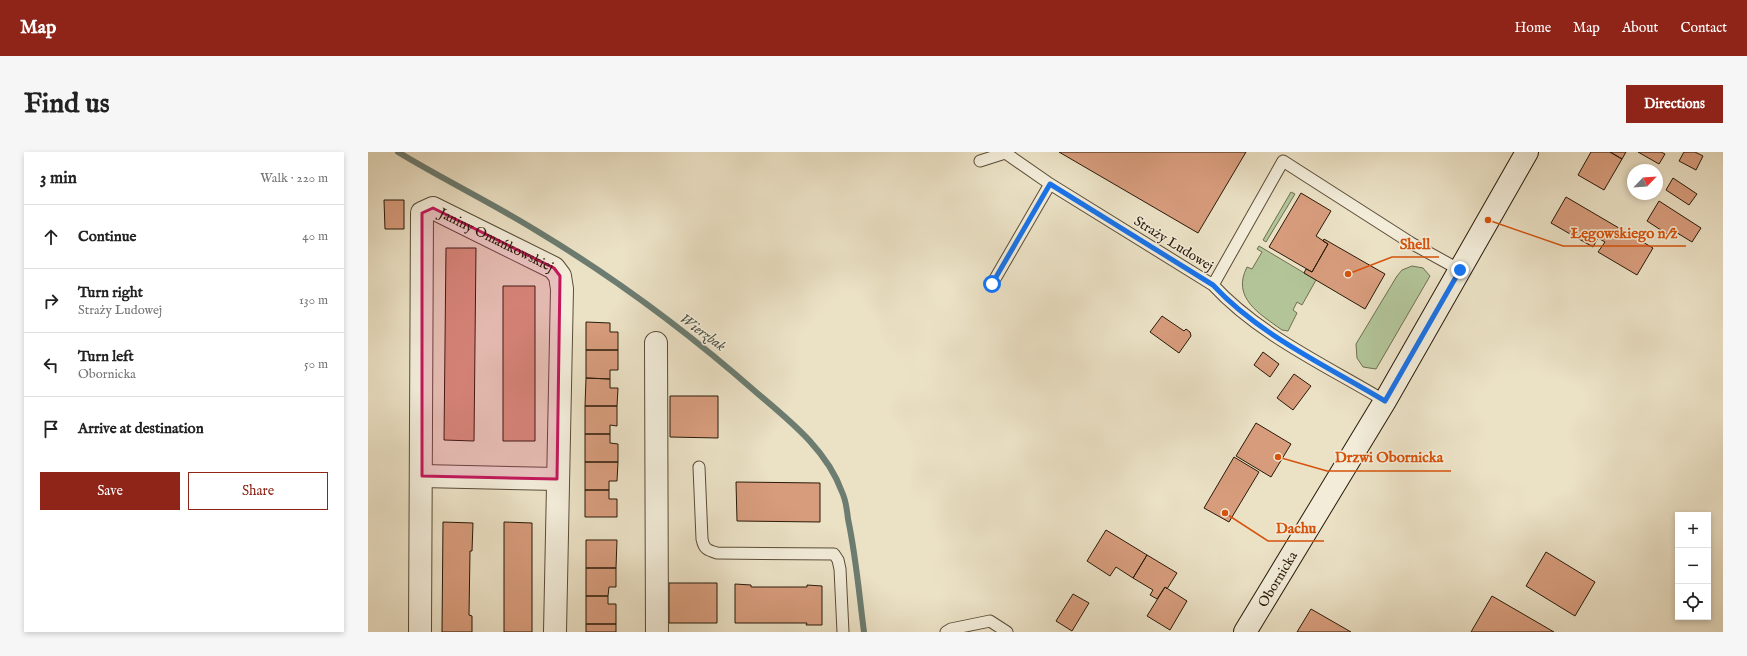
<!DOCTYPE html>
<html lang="en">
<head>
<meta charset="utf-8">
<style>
	body { margin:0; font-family:"IM FELL English",serif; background:#f6f6f6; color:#222 }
	.controls { position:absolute; right:12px; bottom:12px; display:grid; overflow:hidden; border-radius:0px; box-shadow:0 2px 6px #0003 }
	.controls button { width:36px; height:36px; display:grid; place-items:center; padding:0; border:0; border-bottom:1px solid #e0e0e0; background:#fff; color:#222; font:20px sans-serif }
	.compass { position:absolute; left:1259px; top:12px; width:36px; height:36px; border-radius:50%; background:#fff; box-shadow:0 2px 6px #0003; rotate:65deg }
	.stop { position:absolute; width:12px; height:12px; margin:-9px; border:3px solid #1a73e8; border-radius:50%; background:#fff }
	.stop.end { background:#1a73e8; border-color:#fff; box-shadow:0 1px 4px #0008 }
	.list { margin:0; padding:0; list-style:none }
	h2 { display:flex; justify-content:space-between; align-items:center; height:52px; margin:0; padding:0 16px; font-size:17px }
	h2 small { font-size:13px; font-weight:400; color:#767676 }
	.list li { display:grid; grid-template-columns:26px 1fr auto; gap:12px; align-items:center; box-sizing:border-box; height:64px; padding:0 16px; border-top:1px solid #e0e0e0 }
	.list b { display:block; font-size:15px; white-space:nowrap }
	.list p { margin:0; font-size:13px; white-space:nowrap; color:#767676 }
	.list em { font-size:13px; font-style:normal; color:#767676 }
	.actions { display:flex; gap:8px; padding:12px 16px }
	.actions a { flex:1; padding:9px 0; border:1px solid #8f2418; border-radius:0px; text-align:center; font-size:14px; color:#8f2418 }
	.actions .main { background:#8f2418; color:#fff }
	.icon { flex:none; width:22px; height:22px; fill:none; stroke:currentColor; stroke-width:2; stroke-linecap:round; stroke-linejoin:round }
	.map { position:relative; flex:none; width:1355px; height:480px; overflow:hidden; border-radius:0px }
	header { display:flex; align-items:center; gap:24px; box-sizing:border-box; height:56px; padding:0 20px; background:#8f2418; color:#fff }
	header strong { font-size:19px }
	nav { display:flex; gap:22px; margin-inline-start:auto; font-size:14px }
	.intro { display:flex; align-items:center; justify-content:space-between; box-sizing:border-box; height:96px; padding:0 24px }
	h1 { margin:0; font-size:28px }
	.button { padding:10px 18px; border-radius:0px; background:#8f2418; color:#fff; font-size:14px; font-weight:700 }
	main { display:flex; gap:24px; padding:0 24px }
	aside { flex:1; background:#fff; border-radius:0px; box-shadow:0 2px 6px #0003 }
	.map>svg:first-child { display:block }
	.green { fill:#b2c498; stroke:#6e6f50 }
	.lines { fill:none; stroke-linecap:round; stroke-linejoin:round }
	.stream { stroke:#6c7c70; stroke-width:6 }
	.building { fill:#d79c7c; stroke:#291a08 }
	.lane-casing { stroke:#5a4c37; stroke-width:13 }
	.street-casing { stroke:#5a4c37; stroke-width:24 }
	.secondary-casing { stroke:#291a08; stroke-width:24 }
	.lane { stroke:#f2ecd9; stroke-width:11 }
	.street { stroke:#f2ecd9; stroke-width:22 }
	.secondary { stroke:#f2ecd9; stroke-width:22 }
	.route { stroke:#1a73e8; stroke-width:5 }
	.marked { fill:#c2185b; fill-opacity:0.2; stroke:#c2185b; stroke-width:3; stroke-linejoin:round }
	.labels { text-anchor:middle; stroke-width:3; stroke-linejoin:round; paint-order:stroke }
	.street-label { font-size:14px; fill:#291a08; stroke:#f2ecd9 }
	.water-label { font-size:15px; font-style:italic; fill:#505345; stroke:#f2ecd9 }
	.leader { fill:none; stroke:#d5530c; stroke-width:1.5 }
	.callout-dot { fill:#d5530c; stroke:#f2ecd9; stroke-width:1.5 }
	.callout-label { font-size:15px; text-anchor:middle; font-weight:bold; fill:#d5530c; stroke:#f2ecd9; stroke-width:3; stroke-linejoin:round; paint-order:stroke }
</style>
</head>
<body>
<header>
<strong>Map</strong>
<nav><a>Home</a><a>Map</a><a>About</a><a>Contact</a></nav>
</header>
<div class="intro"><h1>Find us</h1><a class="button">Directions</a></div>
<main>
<aside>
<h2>3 min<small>Walk · 220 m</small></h2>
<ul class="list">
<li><svg class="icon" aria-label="ahead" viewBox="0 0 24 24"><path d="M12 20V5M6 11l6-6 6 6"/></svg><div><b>Continue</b></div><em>40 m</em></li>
<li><svg class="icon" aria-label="right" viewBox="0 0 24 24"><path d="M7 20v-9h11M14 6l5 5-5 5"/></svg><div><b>Turn right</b><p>Straży Ludowej</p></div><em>130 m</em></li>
<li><svg class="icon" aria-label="left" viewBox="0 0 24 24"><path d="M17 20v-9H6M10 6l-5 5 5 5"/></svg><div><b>Turn left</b><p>Obornicka</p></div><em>50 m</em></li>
<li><svg class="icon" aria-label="arrive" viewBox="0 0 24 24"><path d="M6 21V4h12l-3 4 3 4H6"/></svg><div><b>Arrive at destination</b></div></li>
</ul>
<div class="actions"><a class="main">Save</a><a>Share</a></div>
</aside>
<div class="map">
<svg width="1355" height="480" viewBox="0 0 1355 480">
	<rect width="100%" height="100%" fill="#ebe1c5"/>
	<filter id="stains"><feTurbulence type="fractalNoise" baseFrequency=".005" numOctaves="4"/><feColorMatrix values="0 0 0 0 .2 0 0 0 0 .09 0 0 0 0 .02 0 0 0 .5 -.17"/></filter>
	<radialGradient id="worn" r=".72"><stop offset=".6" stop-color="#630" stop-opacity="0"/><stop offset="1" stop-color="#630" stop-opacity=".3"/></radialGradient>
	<path class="green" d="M923,40L927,42L898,90L895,88Z
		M891,94L948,128L934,153L929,150L925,158L929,161L920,179L914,178C892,162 863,146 879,115L884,117L894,100L889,97Z
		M1044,114L1055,116L1062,124L1008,217L995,215L989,206L988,192L1029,124L1034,118Z"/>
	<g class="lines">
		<path class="stream" d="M30,0C76,28 124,51 169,79C247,126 321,181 389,241C422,269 459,298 474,340C478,348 479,358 480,367C488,404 491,442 496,480"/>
	</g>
	<path class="building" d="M691,0H878L830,81Z
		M1223,0H1242L1254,7L1236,38L1210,23Z
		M1242,0H1258L1254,7Z
		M1270,0H1293L1297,2L1291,12Z
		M1316,0H1327L1335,4L1328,18L1311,9Z
		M1305,26L1329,42L1321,53L1298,38Z
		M933,41L963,59L948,84L960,92L944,120L901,95Z
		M1198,45L1285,96L1269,123L1230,100L1237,90L1230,86L1225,95L1183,71Z
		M16,48H36V77H17Z
		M1291,49L1333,76L1324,90L1306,79L1302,84L1279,69Z
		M956,87L1017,122L997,157L936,121L938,117L944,120L960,92L955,89Z
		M78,96H108L106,289L76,288Z
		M135,134H167V289H135Z
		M794,164L816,179L818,177L822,180L823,184L811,201L782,180Z
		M218,170L242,171V180H250V198H218Z
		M218,198H250V218H242V227L218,226Z
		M895,200L911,212L902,225L886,213Z
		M926,222L943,234L925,258L909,246Z
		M218,226L242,227V236H250L249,254H217Z
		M302,244H350V286L302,285Z
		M217,254H249V274L242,273V282H217Z
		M888,271L923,292L903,325L868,304Z
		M217,282H242V291L250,292V310H217Z
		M866,305L891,320L861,370L836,356Z
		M217,310H250L249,329H241V338H217Z
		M368,330L452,331V370L369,369Z
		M217,338H241V347H249V365H217Z
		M75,370L105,371L104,399H102L101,463L104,464V480H74Z
		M136,370L164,371V480H136Z
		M738,378L779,403L765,426L748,415L742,424L719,409Z
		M218,388H249L248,416H218Z
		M1178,400L1227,430L1207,464L1158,434Z
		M779,403L809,421L799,437L797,435L789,447L782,443L785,438L765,426Z
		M218,416H248V435H241L240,444H218Z
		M301,431H349V471H301Z
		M367,432L383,433V435H439V433L454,434V473H438L439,471H367Z
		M797,435L819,449L802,478L779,464Z
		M705,442L721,451L704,479L688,469Z
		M218,444H240V452H248V472H218Z
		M1124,444L1186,480H1103Z
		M943,457L983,480H929Z
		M218,472H248V480H218Z"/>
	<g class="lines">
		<defs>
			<path id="lane" d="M636,0L682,32L845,133C891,183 959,214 1017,249
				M612,9L637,1
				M624,132L682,32
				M845,133L915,9L1043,91L1092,118
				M331,315L334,387C336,397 339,398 349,401L466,402L470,408L472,417L475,480
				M578,480L583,477L622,469L639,480"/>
			<g id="street">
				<path d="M288,191L289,480"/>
				<path d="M54,324L189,327"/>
				<path id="s1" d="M52,480L54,61L65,56L186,116L192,124L194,137L187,480"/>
			</g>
			<g id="secondary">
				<path id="s2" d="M877,480L1017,249L1159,0"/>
			</g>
		</defs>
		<use href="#lane" class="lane-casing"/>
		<use href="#street" class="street-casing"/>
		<use href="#secondary" class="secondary-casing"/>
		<use href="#lane" class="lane"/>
		<use href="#street" class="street"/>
		<use href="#secondary" class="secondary"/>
	</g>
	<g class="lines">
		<path class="route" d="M624,132L682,32L845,133C891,183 959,214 1017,249L1092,118"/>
	</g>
	<path class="marked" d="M65,56L186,116L192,124L189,327L54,324V61Z"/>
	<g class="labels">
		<g class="street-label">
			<text dy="5" stroke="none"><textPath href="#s1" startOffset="502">Janiny Omańkowskiej</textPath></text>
			<text transform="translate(806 91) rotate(32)" y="5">Straży Ludowej</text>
			<text dy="5" stroke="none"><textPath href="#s2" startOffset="62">Obornicka</textPath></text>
		</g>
		<g class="water-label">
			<text transform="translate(335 180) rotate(36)" y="5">Wierzbak</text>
		</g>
	</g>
	<path class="leader" d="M1120 68L1195 94H1318M980 122L1024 105H1071M910 305L959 319H1083M857 361L900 389H956"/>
	<g class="callout-dot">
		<circle cx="1120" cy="68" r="4"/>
		<circle cx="980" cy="122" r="4"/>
		<circle cx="910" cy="305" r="4"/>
		<circle cx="857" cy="361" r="4"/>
	</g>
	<g class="callout-label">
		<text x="1256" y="86">Łęgowskiego n/ż</text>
		<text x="1047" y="97">Shell</text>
		<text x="1021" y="310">Drzwi Obornicka</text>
		<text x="928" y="381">Dachu</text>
	</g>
	<rect width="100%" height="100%" filter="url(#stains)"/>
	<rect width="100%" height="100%" fill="url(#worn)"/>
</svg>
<div class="controls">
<button>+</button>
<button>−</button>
<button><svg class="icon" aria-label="locate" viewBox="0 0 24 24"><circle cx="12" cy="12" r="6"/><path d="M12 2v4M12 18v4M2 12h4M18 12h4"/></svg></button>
</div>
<svg class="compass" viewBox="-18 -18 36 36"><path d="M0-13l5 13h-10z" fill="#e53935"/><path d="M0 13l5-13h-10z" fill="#767676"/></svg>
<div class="stop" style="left:624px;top:132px"></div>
<div class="stop end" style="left:1092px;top:118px"></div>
</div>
</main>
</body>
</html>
